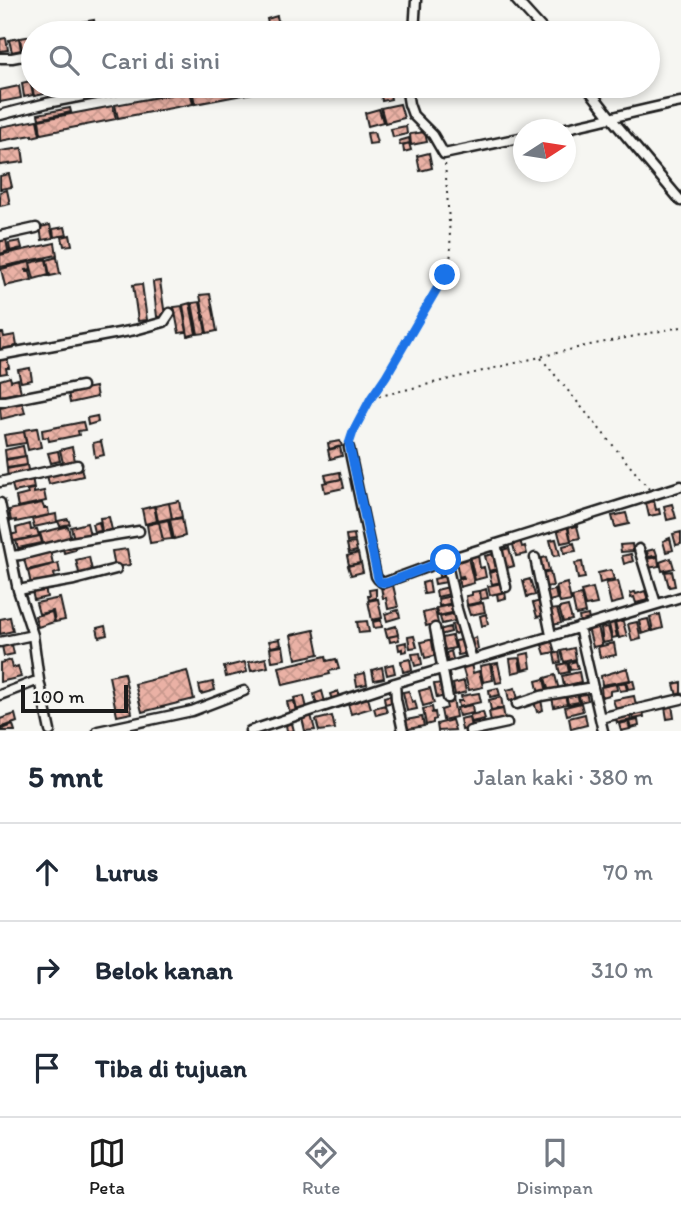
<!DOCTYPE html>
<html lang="id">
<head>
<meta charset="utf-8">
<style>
	body { margin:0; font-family:Itim,sans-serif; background:#f2f2f3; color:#1f2937 }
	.compass { position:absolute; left:513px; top:119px; width:63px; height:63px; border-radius:50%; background:#fff; box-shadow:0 4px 10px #0003; rotate:78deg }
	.scale { position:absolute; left:21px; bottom:18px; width:107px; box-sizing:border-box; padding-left:7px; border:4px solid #1c1c1c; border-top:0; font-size:19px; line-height:24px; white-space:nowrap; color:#1c1c1c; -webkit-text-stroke:5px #f6f6f2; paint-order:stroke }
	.stop { position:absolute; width:21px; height:21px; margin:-16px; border:5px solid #1a73e8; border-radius:50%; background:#fff }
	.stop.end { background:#1a73e8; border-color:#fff; box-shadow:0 2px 7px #0008 }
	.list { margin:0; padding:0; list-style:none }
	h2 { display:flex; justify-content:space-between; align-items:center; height:91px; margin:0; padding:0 28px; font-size:30px }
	h2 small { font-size:23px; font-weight:400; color:#747a83 }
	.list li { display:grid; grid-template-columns:46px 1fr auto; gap:21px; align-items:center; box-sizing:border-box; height:98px; padding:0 28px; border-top:2px solid #e0e1e3 }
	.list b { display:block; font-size:26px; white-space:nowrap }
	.list em { font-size:23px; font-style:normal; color:#747a83 }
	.icon { flex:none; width:38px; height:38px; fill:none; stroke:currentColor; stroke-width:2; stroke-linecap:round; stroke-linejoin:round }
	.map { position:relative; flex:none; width:681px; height:731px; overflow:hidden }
	.search { position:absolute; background:#fff; box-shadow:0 4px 10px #0003; left:21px; right:21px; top:21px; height:77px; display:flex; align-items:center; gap:18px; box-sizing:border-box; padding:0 24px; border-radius:38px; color:#747a83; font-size:26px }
	.sheet { height:385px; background:#fff }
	nav { display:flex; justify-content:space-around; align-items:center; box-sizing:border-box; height:98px; border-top:2px solid #e0e1e3; background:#fff; font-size:19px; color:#747a83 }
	nav a { display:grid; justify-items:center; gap:4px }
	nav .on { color:#1c1c1c }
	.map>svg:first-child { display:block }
	.building { fill:url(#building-cross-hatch); stroke:#1c1c1c; stroke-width:2 }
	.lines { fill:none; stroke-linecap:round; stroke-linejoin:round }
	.minor-casing { stroke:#1c1c1c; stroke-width:13 }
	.path { stroke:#1c1c1c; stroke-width:2; stroke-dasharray:2 5; stroke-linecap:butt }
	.minor { stroke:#f6f6f2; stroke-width:8 }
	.route { stroke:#1a73e8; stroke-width:9 }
</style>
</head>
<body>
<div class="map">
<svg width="681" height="731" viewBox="0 0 681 731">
	<defs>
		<pattern id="building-cross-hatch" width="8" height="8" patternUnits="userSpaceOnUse" patternTransform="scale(1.75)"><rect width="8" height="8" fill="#eab1a5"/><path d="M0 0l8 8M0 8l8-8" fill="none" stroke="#c8988d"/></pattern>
	</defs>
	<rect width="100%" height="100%" fill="#f6f6f2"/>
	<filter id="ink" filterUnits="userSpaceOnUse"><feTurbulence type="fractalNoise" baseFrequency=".0143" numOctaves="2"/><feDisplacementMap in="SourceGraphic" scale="14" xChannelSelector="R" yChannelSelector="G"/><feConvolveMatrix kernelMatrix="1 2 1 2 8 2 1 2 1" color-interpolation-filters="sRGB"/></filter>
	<g filter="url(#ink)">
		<path class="building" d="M277,16L280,30L270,32L267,19Z
			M94,20L96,33H73L71,24Z
			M406,23L408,29L401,31L399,24Z
			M398,25L400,32L377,33L376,30Z
			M33,36V48L22,50L20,38Z
			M6,38L8,50L0,51V39Z
			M19,38L21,50L12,52L9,40Z
			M30,81L33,95L24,97L22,83Z
			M33,81V86H85L34,96L31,82Z
			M19,86L21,98L0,102V90Z
			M213,86H252L253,93L195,104L192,90Z
			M389,90L391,99L382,101L380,91Z
			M190,91L193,104L118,118L115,105Z
			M400,104L404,118L385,123L381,108Z
			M113,106L116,119L41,134L39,120Z
			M70,108L71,112L39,119L38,114Z
			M379,109L383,122L368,126L365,113Z
			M37,120L40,135L32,137V135L0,141V127Z
			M406,126L407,134L393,137L391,129Z
			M374,132L377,143L369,144L367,133Z
			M425,132L427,142L411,145L410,134Z
			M409,138L410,143L400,145L399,141Z
			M409,143L411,150L404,152L403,145Z
			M22,148L24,162L0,165V151Z
			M429,153L432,168L420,171L417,156Z
			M9,174L12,187L0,189V176Z
			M7,190L10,204L0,206V192Z
			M50,225L53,238L42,240L40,227Z
			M65,227L67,235L54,237L53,229Z
			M70,235L72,245L64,246L62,237Z
			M6,238L8,251L0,254V239Z
			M20,241L22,248L10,251L9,243Z
			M55,243L57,255L0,267V255Z
			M57,257L60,274L50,276L47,260Z
			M46,259L49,275L34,279L30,263Z
			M30,262L31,269L26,270L27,272H30L32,280L5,286L1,269Z
			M160,281L165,316L157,317L153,282Z
			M142,284L147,320L138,321L133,285Z
			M210,294L217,331L207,333L200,295Z
			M200,302L206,333L198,334L192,303Z
			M190,303L196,334L188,336L183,305Z
			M182,306L187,332L179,333L174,307Z
			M0,333H3L4,337L15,335L17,346L0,349Z
			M7,356L9,368H6L7,373L0,374V357Z
			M30,368L32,380L21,382L18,370Z
			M10,377L11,381L18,379L21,392L0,396V380Z
			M95,387L97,397L70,403L68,392Z
			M22,401L25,413L1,419L0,408L5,407L4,405Z
			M97,416L98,422L88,425L87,418Z
			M83,422L85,430L78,431L79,435L49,441L48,437L43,438L42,430Z
			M37,428L41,447L28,450L24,430Z
			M24,432L26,443L6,446L4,435Z
			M101,441L104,455L95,457L93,443Z
			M340,441L342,446L329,449L328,443Z
			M23,446L25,456L6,459L5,450Z
			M72,447L76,465L64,467L60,450Z
			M340,447L342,456L330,459L328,450Z
			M58,451L60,461L51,463L48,453Z
			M26,456L27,465L7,468L6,460Z
			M27,465L29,475L8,479L7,469Z
			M81,467L83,476L49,484L47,475Z
			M340,472L341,479L327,482L325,475Z
			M32,477L34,488L14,492L11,481Z
			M342,479L344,488L325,492L323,483Z
			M34,489V493L44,491L46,501L18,507L16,497L28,494L27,490Z
			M179,501L182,517L172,519L169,503Z
			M654,501L656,510L659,509L660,514L649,516L646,503Z
			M42,503L44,508H48L49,515L16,522V520L11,521L9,510Z
			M169,503L172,518L158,521L155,506Z
			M672,504L676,518L667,520L664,506Z
			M154,506L157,521L145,524L142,509Z
			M626,513L629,524L615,527L612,516Z
			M56,514L57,522L34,527L32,519Z
			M109,517L112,530L102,532L100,518Z
			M182,518L185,536L174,539L170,520Z
			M68,519L70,524L60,526L58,521Z
			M168,520L172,539L163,540L159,522Z
			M99,522L101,531L94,532L92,524Z
			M159,522L163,541L150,543L147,525Z
			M87,523L90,535L74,539L71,527Z
			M30,524L31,530L37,529L39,536L13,541L11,535L17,533L16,528Z
			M573,524V527L577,526L580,538L571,540L568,525Z
			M567,525L571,541L561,543L557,528Z
			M68,526L71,539L22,554L20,549L43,543L40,533Z
			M681,532V544L676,545L673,534Z
			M354,534L355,541L347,542L346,535Z
			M40,536L42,543L18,548L16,541Z
			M670,538L673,550L666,552L663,541Z
			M556,539L560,555L554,556L550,540Z
			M520,540L522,547L525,546L527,554L516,556L512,541Z
			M74,542L75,550L64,553L62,545Z
			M355,543L357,551L349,553L347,544Z
			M574,543L576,551L564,553L563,546Z
			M632,544L633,551L621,552L620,545Z
			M509,548L514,566L503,569L499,551Z
			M127,549L130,565L115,567L112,551Z
			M655,549L657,555L645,558L644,556L648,555L647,551Z
			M50,550L53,564L27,570L23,556Z
			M358,553L360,563L349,565L347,556Z
			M493,554L496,569L489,571L485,556Z
			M631,554L633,561L624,564L622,556Z
			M478,555L480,568L484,567L486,577L475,580L470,557Z
			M89,557L93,575L80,577L76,560Z
			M546,557L549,570L542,572L539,559Z
			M658,557L659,566L648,568L646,559Z
			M468,558L474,583L460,587L458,579L464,578L463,576L459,577L456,561Z
			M671,558L674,568L662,571L660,562Z
			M582,562L585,578L578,579L575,563Z
			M58,563L60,572L54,574L55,578L31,584L28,571Z
			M361,563L363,572L351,575L348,566Z
			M446,568L448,575L439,577L438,569Z
			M499,570L502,582L492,584L489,573Z
			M611,570L614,579L600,583L598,573Z
			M672,571L675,586L669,587L665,572Z
			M550,572L553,586L545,587L542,574Z
			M446,576L447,582L435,584L434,579Z
			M530,579L535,595L527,597L523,581Z
			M429,581L431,593L424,594L422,583Z
			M618,581L623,601L611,604L606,583Z
			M502,583L504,592L490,595L488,586Z
			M567,583L571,601L560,603L556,586Z
			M393,585L398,607L388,609L386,598H383L381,587Z
			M449,587L450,594L437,597L436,590Z
			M45,588L47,597L34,600L32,591Z
			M593,588L597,604L585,606L581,591Z
			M376,589V598L369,600L368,596H370L369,590Z
			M486,589L488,598L481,599L480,591Z
			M555,590L557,599L549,601L547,592Z
			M479,591L481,602L467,605L466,596L472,595V592Z
			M645,591L648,600L636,603L634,597L631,598L630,593L635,592L636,594Z
			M505,592L506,598L498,600L497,594Z
			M581,595L585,613L576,615L572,597Z
			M451,596L453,603L439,606L438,599Z
			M60,598L65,620L55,622L53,611L39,614L36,603Z
			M378,599L382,618L372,620L368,601Z
			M541,601L545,615L537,617L533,603Z
			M483,603L485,612L470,615L467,606Z
			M454,604L456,612L438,616L436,608Z
			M568,606L572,620L563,622L559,608Z
			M557,609L561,623L553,625L549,610Z
			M398,610L400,617L387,621L385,614Z
			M435,610L438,623L426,626L423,613Z
			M52,612L54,622L38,627L35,616Z
			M457,613L459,620L442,624L440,617Z
			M486,614L488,624L482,626L480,616Z
			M660,614L663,628L653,631L650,617Z
			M588,615L589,620L580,622L579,617Z
			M10,617L13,631L0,634V619Z
			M648,619L651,631L642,634L639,621Z
			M381,620L382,627L374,628L373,622Z
			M367,621L369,632L359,633L357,622Z
			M620,621L621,622H623L627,636L619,638L615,622Z
			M637,622L641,639L632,641L628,624Z
			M460,623L462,632L454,634L452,625Z
			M614,623L617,637L612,638L609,624Z
			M105,626L107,635L99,637L97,628Z
			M396,626L398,635L387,637L385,629Z
			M598,626L602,645L593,647L588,628Z
			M450,627L451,632L440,635L439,630Z
			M608,627L612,641L603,643L601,628Z
			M314,630L319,654L296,659L291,635Z
			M398,635L399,640L390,642L389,637Z
			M414,636L417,647L410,648L408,637Z
			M452,636L455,648L445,650L442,638Z
			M476,637L478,649L470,652L467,641Z
			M280,639L281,645L271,647L269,641Z
			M434,639L438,655L425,658L421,642Z
			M461,640L464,654L458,655L455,641Z
			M406,642L407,651L402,652V649L399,650L398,644Z
			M552,642L555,652L545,654L542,645Z
			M614,643L616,655L600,658L598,647Z
			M12,645L14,654L4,656L2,646Z
			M283,646L285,659L272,661L270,648Z
			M574,648L576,659L564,662L561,651Z
			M451,651L454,663L448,664L446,653Z
			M559,652L561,662L556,663L554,654Z
			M420,653L422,664L415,666L412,654Z
			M529,653L531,668L523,670L520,655Z
			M326,656L327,661L336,659L339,669L329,671L330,674L283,685L279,667Z
			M266,658L268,667L251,671L249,662Z
			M519,658L521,671L512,673L510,659Z
			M410,659L412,670L403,672L401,661Z
			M11,660L13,668L18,666L21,677L0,682V663Z
			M576,661L578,669L570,670L569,663Z
			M245,662L247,672L226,677L224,667Z
			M498,663L502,682L496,683L492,664Z
			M567,663L569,672L560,674L558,665Z
			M393,664L395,673L387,675L385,666Z
			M471,664L473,673L479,671L483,687L469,690L462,666Z
			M490,664L493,680L483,682L480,666Z
			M382,667L384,678L374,680L372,670Z
			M627,668L630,680L602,685L601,676Z
			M187,671L194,699L142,712L135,684Z
			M579,672L581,682L564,686L562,676Z
			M124,673L132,713L117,716L109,676Z
			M365,673L367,684L357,686L355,675Z
			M555,675L559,690L549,692L545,678Z
			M544,679L547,692L539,694L536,681Z
			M633,680L635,688L628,689L626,682Z
			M464,681L466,692L455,695L453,684Z
			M213,682L215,690L201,694L199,685Z
			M625,682L627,690L620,691L618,684Z
			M681,682V695L677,696L674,684Z
			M442,683L445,696L437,698L434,684Z
			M616,684L617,690L610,691V695L602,697L601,687Z
			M430,688L434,703L423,706L419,691Z
			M498,688L500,695L490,697L489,690Z
			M515,688L518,699L509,701L507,690Z
			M322,691L325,702L317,705L314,694Z
			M338,691L340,698L332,700L330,694Z
			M409,691L412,702L415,701L417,709L407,711L403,692Z
			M577,691L579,702L568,704L566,693Z
			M479,693L481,702L459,707L458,701H462L461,696Z
			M586,693L588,700L580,702L579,695Z
			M391,695L393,702L385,704L384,697Z
			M565,695L567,704L554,707L552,698Z
			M304,696L307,708L297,710L294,698Z
			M634,696L636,705L616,709L613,700Z
			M501,697L503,708L491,710L489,700Z
			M368,698L371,708L351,714L348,704Z
			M453,698L456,717L443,720L441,710L447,708L445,700Z
			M541,700L543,710L537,712L534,702Z
			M294,701L296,713L290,714L287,702Z
			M581,703L583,711L567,715L565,707Z
			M385,705L387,712L376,715L374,708Z
			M472,705L473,713L459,716L457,708Z
			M672,705L674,718L667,719L665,707Z
			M432,707L433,712L431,713L435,712L436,719L433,720V723L426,725L423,709Z
			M503,709L505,719L491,722L489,712Z
			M643,709L644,717L633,719L632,711Z
			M483,712L485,719L471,722L470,715Z
			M629,712L631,720L617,723L615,715Z
			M15,714L17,722L0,728V719Z
			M585,714L587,725L571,729L569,718Z
			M311,715L315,730L305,731L302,718Z
			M332,716L335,729L319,731L316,720Z
			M422,717L424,726L408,729L406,720Z
			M469,717L471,728L462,730L460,719Z
			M452,720L455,730L438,731L437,724Z
			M484,720L485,725L473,728L472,723Z
			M638,720L639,726L631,728L629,722Z
			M628,722L630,729L621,731L619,724Z
			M292,723L294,731H287L286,725Z
			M13,725L15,731H0V730Z"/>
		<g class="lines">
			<defs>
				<path id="minor" d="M516,0L546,33
					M414,33L416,0
					M0,58H12L33,54
					M406,86L409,104L413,115L433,135L444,154L524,137
					M586,86L611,118L681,201
					M0,115L47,103L135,86
					M558,130C599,121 640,110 681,102
					M0,236L36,228
					M0,355L135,330L164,322L170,313
					M0,401H5L82,386
					M349,448L376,576L378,579L383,583L446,560L681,486
					M0,482L77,465
					M0,503L18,590L33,635L39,680L50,731
					M496,544L506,587
					M639,549L656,604
					M11,556L20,555L71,542L139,531
					M535,558L551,635
					M446,560L457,609L472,660
					M18,590L74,580L116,569
					M579,627L603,731
					M435,628L448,698
					M0,642L33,635
					M395,683L396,699L403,731
					M0,695L39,680
					M517,704L541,696L593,687
					M600,718L681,699
					M98,731L192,711L244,691
					M250,731L395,683L681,597
					M470,731L507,723"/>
			</defs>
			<use href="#minor" class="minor-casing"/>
			<path class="path" d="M541,358L649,489
				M372,398L585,346L681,327
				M350,440L353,431L371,398L386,376L449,268L451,252L445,162"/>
			<use href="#minor" class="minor"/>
		</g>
	</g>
	<g class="lines" filter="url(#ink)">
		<path class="route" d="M445,275L386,376L371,398L353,432L349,444L378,579L380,582L386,583L446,560"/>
	</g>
</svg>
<svg class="compass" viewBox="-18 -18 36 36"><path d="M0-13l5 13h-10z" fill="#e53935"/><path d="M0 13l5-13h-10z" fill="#747a83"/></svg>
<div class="scale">100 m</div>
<div class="stop" style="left:446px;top:560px"></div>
<div class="stop end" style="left:445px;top:275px"></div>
<div class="search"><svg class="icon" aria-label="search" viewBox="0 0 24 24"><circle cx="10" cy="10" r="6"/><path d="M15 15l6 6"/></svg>Cari di sini</div>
</div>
<section class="sheet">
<h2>5 mnt<small>Jalan kaki · 380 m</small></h2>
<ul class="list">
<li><svg class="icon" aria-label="ahead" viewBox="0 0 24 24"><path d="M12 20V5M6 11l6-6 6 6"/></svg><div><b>Lurus</b></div><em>70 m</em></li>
<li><svg class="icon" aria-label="right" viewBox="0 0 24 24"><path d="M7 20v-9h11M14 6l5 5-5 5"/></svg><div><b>Belok kanan</b></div><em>310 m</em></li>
<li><svg class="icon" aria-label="arrive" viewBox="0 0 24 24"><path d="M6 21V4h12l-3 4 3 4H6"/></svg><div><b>Tiba di tujuan</b></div></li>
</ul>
</section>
<nav>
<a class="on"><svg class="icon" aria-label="map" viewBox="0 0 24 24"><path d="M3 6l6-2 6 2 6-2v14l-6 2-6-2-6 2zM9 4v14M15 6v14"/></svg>Peta</a>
<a><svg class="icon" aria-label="directions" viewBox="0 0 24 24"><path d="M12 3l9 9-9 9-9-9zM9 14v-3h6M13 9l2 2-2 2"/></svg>Rute</a>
<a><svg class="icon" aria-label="saved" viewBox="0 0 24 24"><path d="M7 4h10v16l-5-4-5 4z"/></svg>Disimpan</a>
</nav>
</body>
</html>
